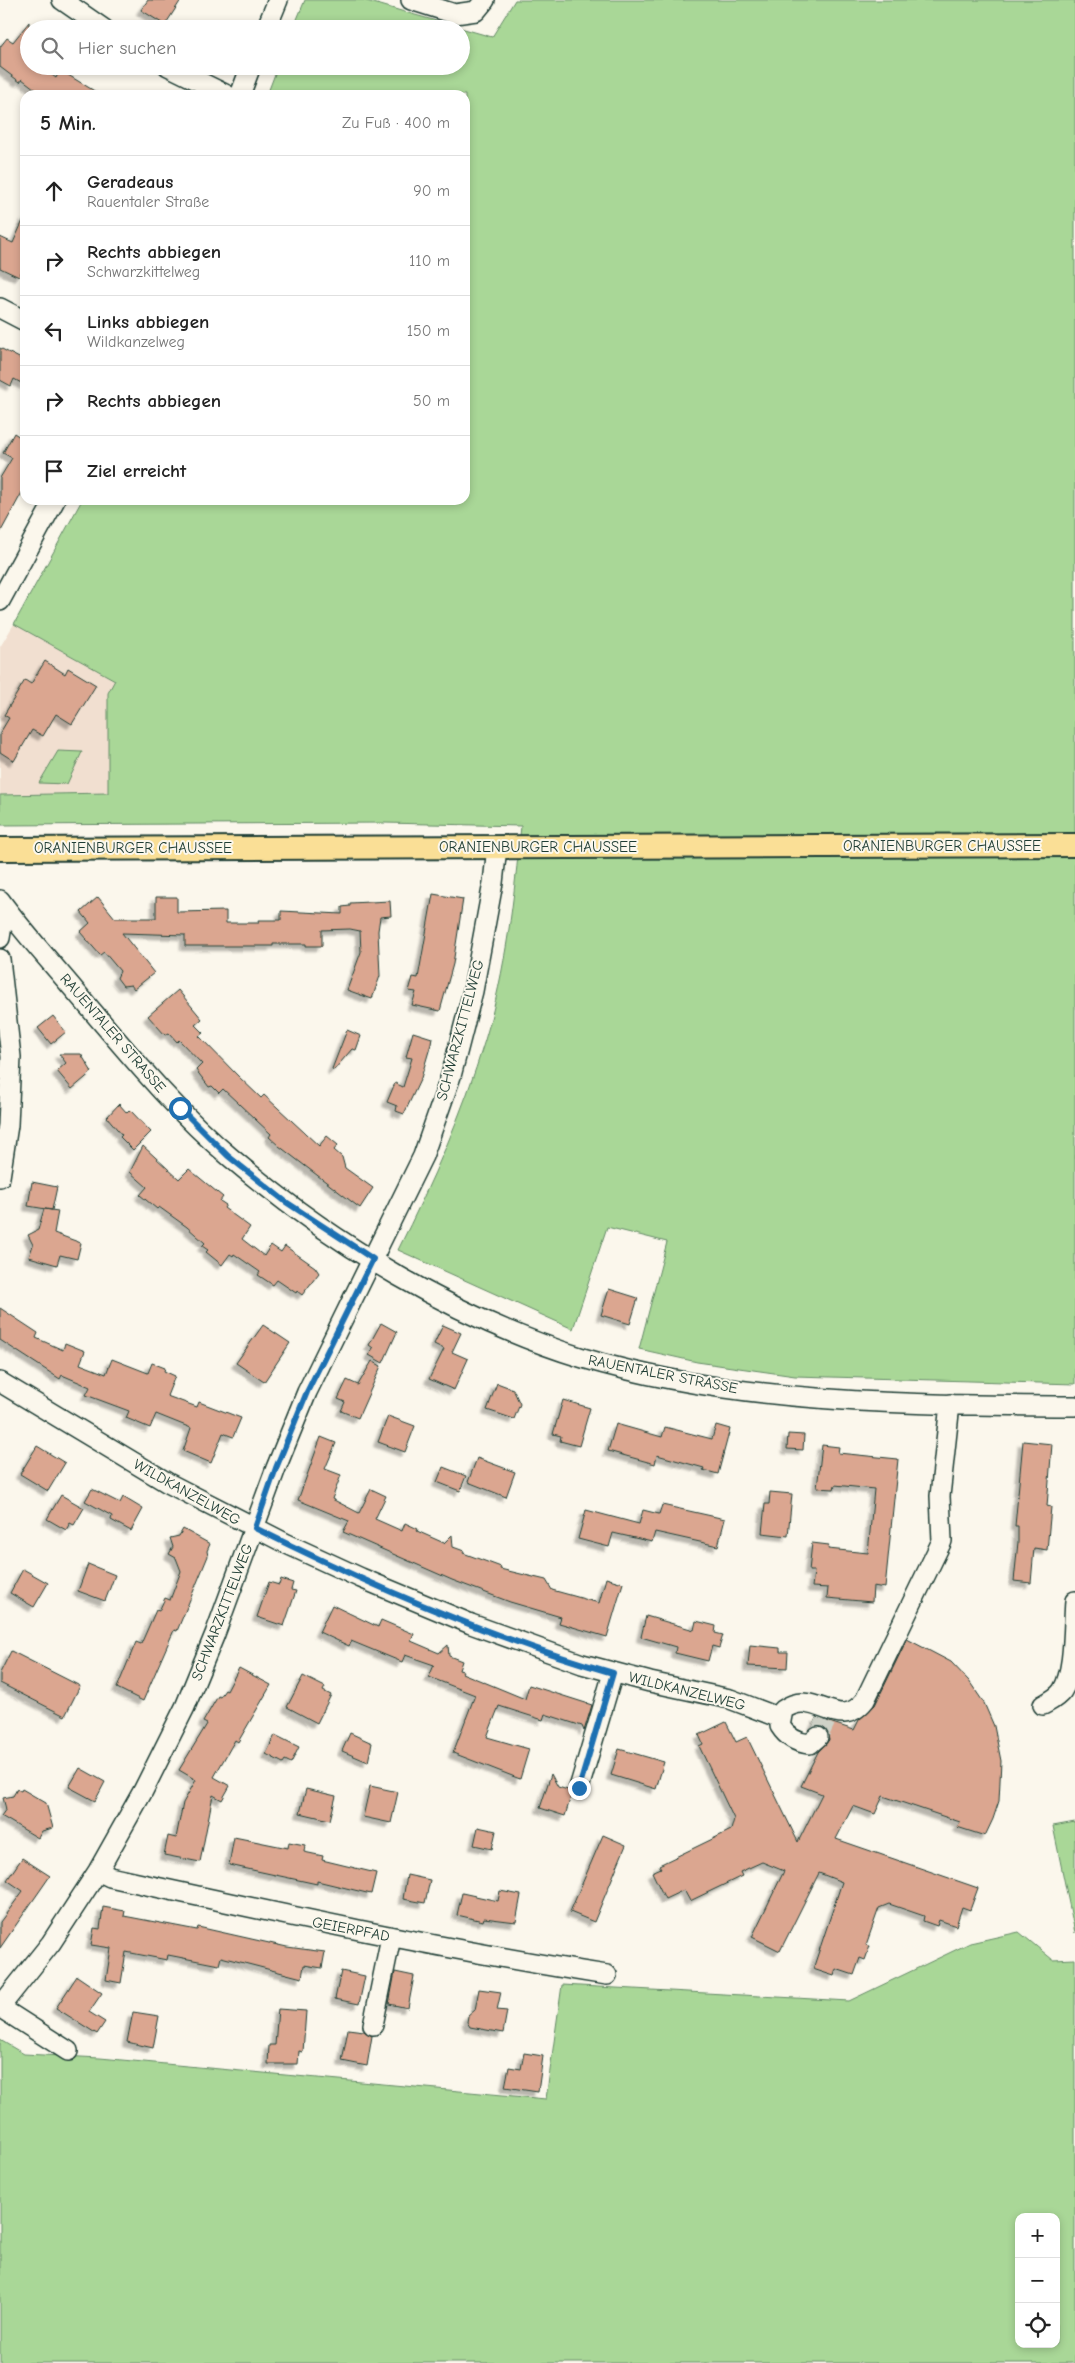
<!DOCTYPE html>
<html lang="de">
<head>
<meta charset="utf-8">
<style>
	body { margin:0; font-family:"Comic Neue",sans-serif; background:#f2f2f2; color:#222 }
	.controls { position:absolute; right:15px; bottom:15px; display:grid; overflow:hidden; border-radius:10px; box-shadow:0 2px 8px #0003 }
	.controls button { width:45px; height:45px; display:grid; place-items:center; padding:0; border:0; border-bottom:1px solid #e0e0e0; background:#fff; color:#222; font:25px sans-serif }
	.stop { position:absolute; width:15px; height:15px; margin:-11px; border:4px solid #1f6fb2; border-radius:50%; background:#fff }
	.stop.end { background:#1f6fb2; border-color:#fff; box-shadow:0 1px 5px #0008 }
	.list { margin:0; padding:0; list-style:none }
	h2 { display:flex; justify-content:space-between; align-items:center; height:65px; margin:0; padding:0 20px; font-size:21px }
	h2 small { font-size:16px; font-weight:400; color:#767676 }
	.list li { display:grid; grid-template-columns:32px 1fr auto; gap:15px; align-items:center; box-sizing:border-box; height:70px; padding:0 20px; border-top:1px solid #e0e0e0 }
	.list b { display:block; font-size:19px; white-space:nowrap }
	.list p { margin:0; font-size:16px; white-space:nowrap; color:#767676 }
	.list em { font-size:16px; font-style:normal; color:#767676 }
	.icon { flex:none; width:28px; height:28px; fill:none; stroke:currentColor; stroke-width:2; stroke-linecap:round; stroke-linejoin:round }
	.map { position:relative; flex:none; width:1075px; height:2363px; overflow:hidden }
	.search { position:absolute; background:#fff; box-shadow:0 2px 8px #0003; left:20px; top:20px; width:450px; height:55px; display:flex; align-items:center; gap:12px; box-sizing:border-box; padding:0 18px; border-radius:28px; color:#767676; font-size:19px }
	.panel { position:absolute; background:#fff; box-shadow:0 2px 8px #0003; left:20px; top:90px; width:450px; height:415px; border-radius:15px }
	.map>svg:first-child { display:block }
	.built { fill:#f1dfd0 }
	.green { fill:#a9d797; stroke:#648a66; fill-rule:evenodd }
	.building { fill:#dba690; stroke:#1f3d34; filter:url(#shadow) }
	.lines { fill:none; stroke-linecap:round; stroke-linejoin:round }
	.minor-tunnel { stroke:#cfd2c7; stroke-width:19; stroke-dasharray:19 9; stroke-linecap:butt }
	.minor-casing { stroke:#1f3d34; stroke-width:22 }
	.major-casing { stroke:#1f3d34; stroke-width:26 }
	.minor { stroke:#fbf7ec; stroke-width:19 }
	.major { stroke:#fadf96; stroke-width:22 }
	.route { stroke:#1f6fb2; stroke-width:6 }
	.labels { text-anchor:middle; stroke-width:4; stroke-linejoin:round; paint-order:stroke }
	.street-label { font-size:15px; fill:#1f3d34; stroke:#fbf7ec }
</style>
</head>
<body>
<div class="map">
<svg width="1075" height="2363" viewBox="0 0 1075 2363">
	<defs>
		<filter id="shadow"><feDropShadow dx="-4.5" dy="4.5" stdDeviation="1" flood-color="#0004"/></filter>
	</defs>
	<rect width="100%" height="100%" fill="#fbf7ec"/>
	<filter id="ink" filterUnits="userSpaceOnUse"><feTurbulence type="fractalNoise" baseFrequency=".02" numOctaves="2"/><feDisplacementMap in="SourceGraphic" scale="10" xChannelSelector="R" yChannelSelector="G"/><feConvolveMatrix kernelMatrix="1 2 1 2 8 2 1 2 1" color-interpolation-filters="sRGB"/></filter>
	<g filter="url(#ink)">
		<path class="built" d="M14,624L115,680L108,693V793L0,795V647Z"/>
		<path class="green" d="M305,0H363L492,37L515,0H1075V1384L795,1376L697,1362L639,1349L667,1242L607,1227L573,1329L398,1250C432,1182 463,1113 485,1040C506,970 514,898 521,826L384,823L0,825V795L108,793V693L115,680L14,624L82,500H465V95H267L278,66H461V29H293Z
			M58,751L82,752L67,784L39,783Z
			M1075,1822V1933L1053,1826Z
			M1019,1932L1053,1960L1075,1959V2363H0V2040L24,2054L100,2058L546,2099L562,1985L849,2001L970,1943ZM1019,2217H1056V2344H1019Z"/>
		<path class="building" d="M148,0H181L165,25L141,10Z
			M29,22V66H40L56,78L60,70L101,95H43L22,79L20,82L0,67V47L7,38L13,42Z
			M25,216V264L19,277L0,268V237L13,243Z
			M0,348L25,361V385L14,379L11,386L0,380Z
			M14,433L23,439L25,435V487L0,533V478L12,458L3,453Z
			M45,661L65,674L68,668L96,685L72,724L56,714L43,736L32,730L14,761L0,752V733L9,718L4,715L25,680L31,684Z
			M433,894L463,899L453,964L440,1011L412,1005L416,992L409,991L413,977L418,978Z
			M98,897L115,918H156V897H177V912L226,911V923H259L258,920H281V911L342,914V907L350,906V903L390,901L391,916L380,917L378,931L380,976L372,999L347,990L361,952L360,931L350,929L322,930V946H306V944H273V946H185V935L122,933L154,973L134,989L131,985L123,986L117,978L120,971L104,952L100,955L80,932L90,923L81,912Z
			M178,990L202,1019L195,1025L203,1033L199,1036L238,1076L261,1098L264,1095L319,1146L327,1136L338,1145L334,1150L342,1157L345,1168L373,1188L360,1208L279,1146L269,1137L271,1134L223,1089L219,1093L212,1086L209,1087L196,1070L202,1064L179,1040L177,1042L169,1033L165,1035L148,1016Z
			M53,1016L66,1032L51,1044L38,1028Z
			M347,1030L361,1036L356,1050L352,1049L334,1070L332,1069Z
			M413,1032L432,1038L431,1044L421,1078L404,1114L396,1111L397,1106L387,1102L395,1083L403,1087L412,1058L406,1057Z
			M59,1054H81L92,1072L72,1089L57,1071L66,1063Z
			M119,1104L127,1113L130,1110L151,1132L133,1150L120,1137L122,1135L107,1117Z
			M143,1146L179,1179L189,1169L223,1197L220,1201L226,1205L224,1208L250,1227L242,1239L264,1256L271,1245L281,1252L285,1246L315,1267L319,1273L302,1295L297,1291L296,1293L277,1280L273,1285L258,1275L260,1272L234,1254L233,1256L230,1254L222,1265L206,1252L208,1250L202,1246L205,1243L187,1227L159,1207L157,1209L140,1195L147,1187L130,1172Z
			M32,1182L57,1187L52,1210L28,1206Z
			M44,1209L58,1211L54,1233L81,1243L77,1259L60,1255L57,1265L29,1257L33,1245L28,1235L38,1230Z
			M609,1289L638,1298L630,1324L601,1315Z
			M0,1308L38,1333L36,1338L63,1350L65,1343L85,1351L80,1364L106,1374L112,1359L148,1373L152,1363L165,1368L164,1371L175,1376L167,1396L197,1407L199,1402L241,1418L233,1437L223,1433L211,1463L183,1451L191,1428L156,1414L150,1428L126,1418L129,1411L86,1395L90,1387L62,1375L60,1379L0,1340Z
			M381,1323L397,1332L383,1363L369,1355L373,1348L369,1345Z
			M263,1325L290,1343L264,1382L236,1363Z
			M443,1325L461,1333L452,1352L468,1359L454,1390L429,1379L444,1349L434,1344Z
			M372,1361L381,1366L358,1418L341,1411L345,1402L338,1399L347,1380L358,1385Z
			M497,1383L513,1389L520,1404L514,1419L487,1410Z
			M563,1400L590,1408L579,1446L560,1441L561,1436L553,1434Z
			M388,1416L415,1426L405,1452L378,1442Z
			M616,1424L662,1437L665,1427L712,1439L716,1425L730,1429L718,1474L703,1470L704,1468L657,1455L655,1464L608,1451Z
			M788,1434L804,1435L803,1450L787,1449Z
			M321,1437L336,1443L325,1469L341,1475L332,1499L359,1513L371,1489L386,1496L375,1519L402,1531L405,1523L418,1529L417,1531L444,1543L452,1535L453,1547L464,1551L463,1553L501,1567L500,1569L546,1580L552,1590L599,1603L606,1578L623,1583L607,1637L559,1623L561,1617L510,1602L452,1580L343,1532L349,1521L298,1500Z
			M1023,1441L1052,1444L1047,1506L1051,1507L1047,1550L1034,1548L1031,1583L1014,1581L1018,1542V1526H1015Z
			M822,1445L839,1447L838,1453L898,1459L885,1588L873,1586L872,1602L827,1598L828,1588L812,1587L814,1571H809L812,1543L829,1545L828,1549L868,1553L874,1489L835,1485L834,1489L817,1488Z
			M37,1446L65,1463L48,1491L20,1474Z
			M477,1458L515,1472L506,1497L468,1482Z
			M443,1467L466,1476L460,1491L437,1482Z
			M92,1489L120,1503L123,1497L143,1509L131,1531L111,1520L112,1516L85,1501Z
			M770,1492L792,1494L788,1536L762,1533L765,1504H769Z
			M61,1495L84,1508L74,1525L70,1523L66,1530L47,1519Z
			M662,1505L725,1519L718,1546L655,1532L652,1542L613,1533L609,1547L578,1539L586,1510L639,1524L643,1510L659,1514Z
			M183,1529L210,1544L207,1551L208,1556L177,1631L174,1630L143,1701L117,1688L136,1642L141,1644L156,1610L159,1611L165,1598L170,1600L181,1571L176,1558L169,1554L173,1547L170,1538L179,1536Z
			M88,1564L115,1575L105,1601L78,1591Z
			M23,1569L48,1583L34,1607L10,1593Z
			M281,1579L293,1583L291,1590L296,1591L284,1626L257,1617L269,1582L279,1585Z
			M332,1605L378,1627L381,1620L414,1634L411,1641L439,1653L448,1645L449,1656L462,1661L459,1670L463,1671L462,1673L525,1699L529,1685L592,1705L584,1731L582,1726L545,1714L543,1720L499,1706L487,1737L529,1749L520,1779L453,1753L475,1695L429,1677L434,1665L405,1655L402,1662L351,1641L349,1646L319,1632Z
			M646,1616L694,1630L696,1621L716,1626L715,1633L723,1635L719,1648L712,1646L708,1661L675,1653L676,1647L641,1637Z
			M907,1639L951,1662L969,1681L984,1703L994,1726L1001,1761L999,1801L993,1819L985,1836L957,1827L960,1822L883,1796L875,1814L853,1806L836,1839L978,1888L970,1910L962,1907L956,1926L939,1920L937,1926L923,1921L924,1916L889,1904L879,1908L866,1945L870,1946L865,1960L860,1958L854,1975L836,1969L834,1976L813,1969L842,1882L819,1873L780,1951L752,1937L784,1871L762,1862L740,1872L742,1876L690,1901L684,1890L665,1899L652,1872L661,1868L659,1865L731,1830L734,1819L699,1746L703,1744L699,1735L726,1722L736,1742L747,1737L798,1842L822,1794L801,1786L818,1752L829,1740L826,1729L821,1726L813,1727L817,1718L854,1730L859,1720L875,1705Z
			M750,1645L780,1648V1652H788L787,1668L748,1666Z
			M11,1651L80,1686L65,1716L0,1683V1673Z
			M239,1668L271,1685L238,1742L235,1740L214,1777L230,1786L222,1800L213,1795L200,1862L164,1855L168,1836L176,1838L183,1803L196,1780L179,1770L207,1724L203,1722L218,1696L220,1697L225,1690L227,1691Z
			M303,1676L325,1687L323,1691L331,1695L317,1723L287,1707Z
			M350,1733L372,1743L368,1762L342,1751Z
			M275,1735L299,1747L291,1763L285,1760L283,1763L266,1754Z
			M619,1749L664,1762L656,1789L611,1775Z
			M80,1768L105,1782L95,1801L69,1787Z
			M551,1774L558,1787L568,1790L571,1796L565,1816L540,1808Z
			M370,1786L398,1792L391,1823L363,1817Z
			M17,1789L21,1791L22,1789L46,1803L53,1828L42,1831L38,1838L1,1816L6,1809L3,1798L13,1796Z
			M306,1789L336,1796L330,1820L300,1813Z
			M478,1827L496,1831L492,1849L474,1845Z
			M603,1835L626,1845L594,1922L570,1912Z
			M234,1837L288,1848L289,1842L305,1845L304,1852L323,1856L322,1860L376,1873L371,1894L317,1881V1884L229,1865Z
			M22,1858L50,1876L0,1948V1922L23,1891L7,1880Z
			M407,1875L430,1880L425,1903L403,1899Z
			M500,1891L521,1895L516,1922L484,1918L483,1921L457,1915L462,1893L498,1901Z
			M103,1907L125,1911L124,1916L197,1930L198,1927L287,1947L325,1952L322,1968L304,1965L302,1978L221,1957L219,1965L168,1955L167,1960L126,1952L121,1983L106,1980L111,1948L91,1945L94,1928L100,1929Z
			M341,1971L365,1976L359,2004L335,1999Z
			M395,1972L414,1976L408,2008L389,2004Z
			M77,1976L102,1993L89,2012L105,2022L97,2034L56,2008Z
			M479,1989L501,1992L497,2010L507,2011L503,2033L470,2027L467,2022L468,2016L475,2010Z
			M278,2009L306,2011L303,2052L299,2051L298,2064H268L269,2045H275Z
			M133,2012L159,2016L153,2048L127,2042Z
			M348,2029L364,2031L372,2036L367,2066L342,2061Z
			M524,2053L543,2056L538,2092L505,2087L509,2067L521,2069Z"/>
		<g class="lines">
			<path class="minor-tunnel" d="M818,1737L826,1721"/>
			<defs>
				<path id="minor" d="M62,0L104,29
					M411,0L455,14L476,11L485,0
					M266,29L278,0
					M168,66L227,95
					M240,95L251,66
					M0,308L25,321
					M0,601L55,500
					M0,900C23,932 51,962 76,992C125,1049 173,1109 230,1157C331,1243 456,1319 583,1358C737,1404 915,1405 1075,1406
					M0,938L5,907
					M0,959L11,1057L8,1125L0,1177
					M0,1382L168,1483L287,1544L361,1578L471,1624L582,1664L650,1682L730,1699L780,1718
					M1043,1705C1050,1701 1057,1698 1062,1691C1075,1671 1073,1625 1075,1601
					M818,1737L810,1744C796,1743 787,1737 780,1726L783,1710C816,1686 837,1735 865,1700L942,1541L940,1496L950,1404
					M579,1788L613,1673
					M98,1871L110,1877C275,1913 440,1949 607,1975
					M0,2007L51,1943L98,1871L143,1791L185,1707L215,1634L276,1468L307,1392L423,1156L451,1076L473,991L493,883L497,847
					M1,2008L68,2051
					M373,2025L391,1937"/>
				<path id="major" d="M0,849L1075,845"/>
			</defs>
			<use href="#minor" class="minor-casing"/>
			<use href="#major" class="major-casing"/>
			<use href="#minor" class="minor"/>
			<use href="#major" class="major"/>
		</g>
	</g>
	<g class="lines" filter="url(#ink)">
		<path class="route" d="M180,1108L228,1156L286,1202L373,1259L307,1392L276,1468L255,1528C369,1585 490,1638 613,1673L579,1788"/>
	</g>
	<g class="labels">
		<g class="street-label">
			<text x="942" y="851">ORANIENBURGER CHAUSSEE</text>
			<text x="538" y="852">ORANIENBURGER CHAUSSEE</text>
			<text x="133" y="853">ORANIENBURGER CHAUSSEE</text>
			<text transform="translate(460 1030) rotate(-75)" y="5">SCHWARZKITTELWEG</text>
			<text transform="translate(113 1033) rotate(49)" y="5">RAUENTALER STRASSE</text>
			<text transform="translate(663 1374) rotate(11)" y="5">RAUENTALER STRASSE</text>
			<text transform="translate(187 1492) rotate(29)" y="5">WILDKANZELWEG</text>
			<text transform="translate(222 1612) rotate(-69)" y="5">SCHWARZKITTELWEG</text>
			<text transform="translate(687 1691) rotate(14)" y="5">WILDKANZELWEG</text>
			<text transform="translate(351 1929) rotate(11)" y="5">GEIERPFAD</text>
		</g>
	</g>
</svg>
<div class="controls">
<button>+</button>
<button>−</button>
<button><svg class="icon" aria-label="locate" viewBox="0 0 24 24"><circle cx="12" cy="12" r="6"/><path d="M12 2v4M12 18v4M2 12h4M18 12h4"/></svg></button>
</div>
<div class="stop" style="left:180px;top:1108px"></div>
<div class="stop end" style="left:579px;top:1788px"></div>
<div class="search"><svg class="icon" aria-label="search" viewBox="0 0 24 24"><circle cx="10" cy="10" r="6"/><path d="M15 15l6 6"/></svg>Hier suchen</div>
<section class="panel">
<h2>5 Min.<small>Zu Fuß · 400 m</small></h2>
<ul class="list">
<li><svg class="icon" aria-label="ahead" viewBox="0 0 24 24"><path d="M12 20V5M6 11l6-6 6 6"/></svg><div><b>Geradeaus</b><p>Rauentaler Straße</p></div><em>90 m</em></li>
<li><svg class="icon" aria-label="right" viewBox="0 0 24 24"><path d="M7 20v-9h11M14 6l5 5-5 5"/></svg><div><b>Rechts abbiegen</b><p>Schwarzkittelweg</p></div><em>110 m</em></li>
<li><svg class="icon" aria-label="left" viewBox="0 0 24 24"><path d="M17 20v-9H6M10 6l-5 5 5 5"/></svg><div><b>Links abbiegen</b><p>Wildkanzelweg</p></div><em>150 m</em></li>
<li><svg class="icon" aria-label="right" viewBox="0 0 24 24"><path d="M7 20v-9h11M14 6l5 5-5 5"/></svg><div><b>Rechts abbiegen</b></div><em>50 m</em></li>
<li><svg class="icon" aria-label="arrive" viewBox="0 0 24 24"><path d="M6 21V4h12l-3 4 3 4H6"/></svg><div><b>Ziel erreicht</b></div></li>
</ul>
</section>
</div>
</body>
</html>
